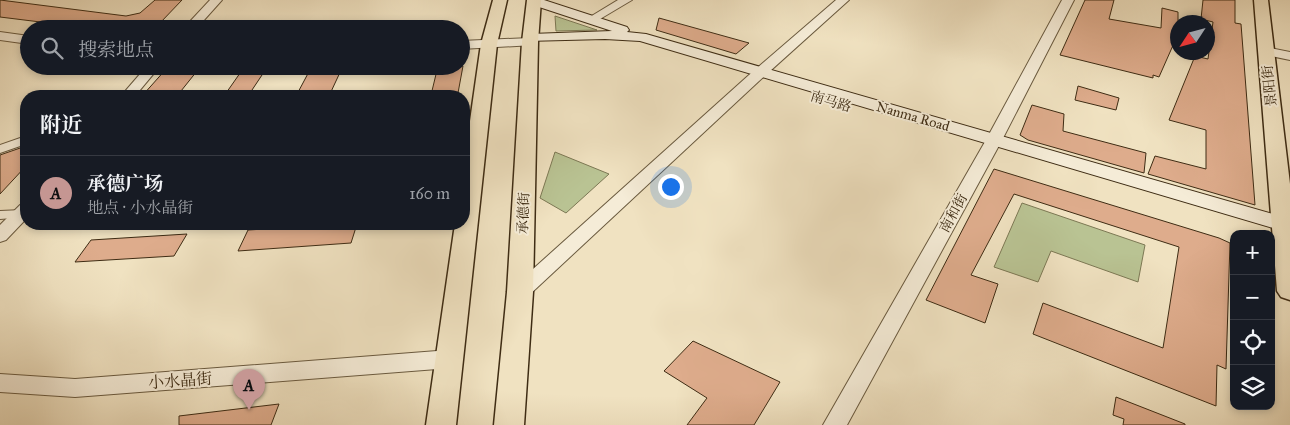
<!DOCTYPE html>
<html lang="zh">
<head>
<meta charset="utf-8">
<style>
	body { margin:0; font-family:"IM FELL Great Primer","Noto Serif SC",serif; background:#20242c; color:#f1f3f6 }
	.controls { position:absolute; right:15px; bottom:15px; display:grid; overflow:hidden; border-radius:10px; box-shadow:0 2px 8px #0003 }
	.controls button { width:45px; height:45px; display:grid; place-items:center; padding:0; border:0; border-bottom:1px solid #363941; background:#171b24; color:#f1f3f6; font:25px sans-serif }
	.compass { position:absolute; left:1170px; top:15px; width:45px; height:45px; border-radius:50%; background:#171b24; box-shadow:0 2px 8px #0003; rotate:234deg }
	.you { position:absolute; left:670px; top:186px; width:18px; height:18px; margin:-12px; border:4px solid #fff; border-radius:50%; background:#1a73e8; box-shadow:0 0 0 8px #1a73e833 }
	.badge { display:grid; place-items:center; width:32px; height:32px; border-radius:50%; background:#c59692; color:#111; font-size:16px; font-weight:700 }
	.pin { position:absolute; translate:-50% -41px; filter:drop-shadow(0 1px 2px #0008) }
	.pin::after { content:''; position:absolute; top:26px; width:18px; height:15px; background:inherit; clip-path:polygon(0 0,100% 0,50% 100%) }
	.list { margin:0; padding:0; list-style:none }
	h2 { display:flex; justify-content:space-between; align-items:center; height:65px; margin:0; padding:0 20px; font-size:21px }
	h2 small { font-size:16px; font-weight:400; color:#9ea1a6 }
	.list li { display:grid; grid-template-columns:32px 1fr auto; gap:15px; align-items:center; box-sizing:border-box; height:75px; padding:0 20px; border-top:1px solid #363941 }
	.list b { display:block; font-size:19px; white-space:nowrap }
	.list p { margin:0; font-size:16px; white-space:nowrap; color:#9ea1a6 }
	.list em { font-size:16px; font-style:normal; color:#9ea1a6 }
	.icon { flex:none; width:28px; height:28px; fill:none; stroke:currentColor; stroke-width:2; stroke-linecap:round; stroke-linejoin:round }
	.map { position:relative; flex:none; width:1290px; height:425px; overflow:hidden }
	.search { position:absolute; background:#171b24; box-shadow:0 2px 8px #0003; left:20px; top:20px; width:450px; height:55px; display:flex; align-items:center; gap:12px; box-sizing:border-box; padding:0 18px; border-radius:28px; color:#9ea1a6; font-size:19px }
	.panel { position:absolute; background:#171b24; box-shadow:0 2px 8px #0003; left:20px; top:90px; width:450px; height:140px; border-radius:20px }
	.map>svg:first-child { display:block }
	.green { fill:#b9c393; stroke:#7c7854 }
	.building { fill:#deac8c; stroke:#3e2c14 }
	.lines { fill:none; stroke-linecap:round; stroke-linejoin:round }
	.minor-casing { stroke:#6a5a3f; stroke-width:2 }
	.tertiary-casing { stroke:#6a5a3f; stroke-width:2 }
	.secondary-casing { stroke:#3e2c14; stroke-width:2 }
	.primary-casing { stroke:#3e2c14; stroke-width:3 }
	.minor { fill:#f5ecd7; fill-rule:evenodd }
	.tertiary { fill:#f5ecd7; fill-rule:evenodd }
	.secondary { fill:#f5ecd7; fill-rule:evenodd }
	.primary { fill:#f0e2c1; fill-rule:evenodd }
	.labels { text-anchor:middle; stroke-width:4; stroke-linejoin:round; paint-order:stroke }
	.street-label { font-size:14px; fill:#3e2c14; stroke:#f5ecd7 }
	.near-street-label { font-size:16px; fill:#3e2c14; stroke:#f5ecd7 }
</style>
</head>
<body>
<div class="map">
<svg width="1290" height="425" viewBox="0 0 1290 425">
	<rect width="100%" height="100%" fill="#f0e2c1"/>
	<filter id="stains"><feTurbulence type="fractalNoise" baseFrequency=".004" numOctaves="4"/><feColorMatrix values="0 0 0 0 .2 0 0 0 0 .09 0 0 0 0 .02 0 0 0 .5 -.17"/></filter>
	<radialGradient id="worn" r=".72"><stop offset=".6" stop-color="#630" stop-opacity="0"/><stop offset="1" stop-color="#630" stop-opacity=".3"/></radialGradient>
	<path class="green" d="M555,16L597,30L556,31Z
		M555,152L609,174L566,213L540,198Z
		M1022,203L1145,245L1138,282L1051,251L1038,282L994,267Z"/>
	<path class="building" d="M0,0L126,16L140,13L155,0H182L160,23L151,27V29H97L0,17Z
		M1085,0H1114L1109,19L1161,28L1162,8L1178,12V34L1159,77L1153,75V78L1060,55Z
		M1203,0H1235V23L1241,24L1255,205L1148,174L1155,156L1206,169V130L1169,120L1195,56L1208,59L1213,22L1201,19Z
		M659,18L749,43L736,54L656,30Z
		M201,66L177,96H142L167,68Z
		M245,66H268L248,96H224Z
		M312,66H343L329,96H296Z
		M438,66H463L458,93L431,95Z
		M1078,86L1119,98L1116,110L1075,100Z
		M1032,105L1064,114L1063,131L1146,153L1144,173L1028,140L1020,135Z
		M26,146V166L0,194V155Z
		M994,169L1219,238L1230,243L1226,369L1217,365L1216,406L1033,334L1043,303L1163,348L1179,247L1014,194L971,275L998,284L985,323L926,300Z
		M348,224H357L351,243L238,251L248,230Z
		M187,234L174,256L75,262L91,240Z
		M693,341L780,382L754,425H687L707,398L664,371Z
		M1116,397L1185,424V425H1123L1124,419L1113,415Z
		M279,404L271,425H179V416Z"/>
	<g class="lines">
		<defs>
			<path id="minor" d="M26,136V144L0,153V145Z
				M22,210L26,211V217L0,219V211Z"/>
			<path id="tertiary" d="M210,0H222L196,29H183Z
				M618,0H632L595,22L591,23L585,20Z
				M836,0H849L759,81L527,297L520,299L513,297L510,292L513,287L749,75Z
				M1062,0H1074L1002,140L847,425H823L986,140Z
				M0,32L29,36V44L0,40Z
				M530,38L534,39L536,42L534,45L461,49V41Z
				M1265,47L1290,52V60L1261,54L1259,51L1261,48Z
				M147,66H160L135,96H121Z
				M26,204V219L6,240L0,242V225L20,205Z
				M450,350L458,353L461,359L458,365L450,368L75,397L0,392V374L75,379Z"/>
			<path id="secondary" d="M528,0H544L627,27L629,30L627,32L646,34L1290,219V233L640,41L605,39L526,41L524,38L526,35L531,34L612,31L530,4Z"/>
			<path id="primary" d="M493,0H507L497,44L456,425H426L455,224H464V163L481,44Z
				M527,0H541L538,42L533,292L524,425H494L507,292L522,42Z
				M1254,0H1268L1290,184V300L1281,297L1277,291Z"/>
		</defs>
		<use href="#minor" class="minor-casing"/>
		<use href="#tertiary" class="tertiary-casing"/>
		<use href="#secondary" class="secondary-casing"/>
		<use href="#primary" class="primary-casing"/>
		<use href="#minor" class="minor"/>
		<use href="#tertiary" class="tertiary"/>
		<use href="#secondary" class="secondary"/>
		<use href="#primary" class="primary"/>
	</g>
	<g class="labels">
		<g class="street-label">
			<text transform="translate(1269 86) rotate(-96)" y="5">景阳街</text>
			<text transform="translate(831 101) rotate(17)" y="5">南马路</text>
			<text transform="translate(913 116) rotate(16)" y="5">Nanma Road</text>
			<text transform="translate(523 213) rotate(-88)" y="5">承德街</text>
			<text transform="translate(953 213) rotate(-61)" y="5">南和街</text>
		</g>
		<g class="near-street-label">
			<text transform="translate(180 380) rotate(-4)" y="6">小水晶街</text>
		</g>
	</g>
	<rect width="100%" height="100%" filter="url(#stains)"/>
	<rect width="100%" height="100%" fill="url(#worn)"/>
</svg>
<div class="controls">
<button>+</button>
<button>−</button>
<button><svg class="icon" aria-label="locate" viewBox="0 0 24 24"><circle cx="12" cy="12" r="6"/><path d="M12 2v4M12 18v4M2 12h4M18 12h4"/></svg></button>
<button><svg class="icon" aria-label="layers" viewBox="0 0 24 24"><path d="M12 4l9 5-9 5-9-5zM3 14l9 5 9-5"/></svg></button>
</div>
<svg class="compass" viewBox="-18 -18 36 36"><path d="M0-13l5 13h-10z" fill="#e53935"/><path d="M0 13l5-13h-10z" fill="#9ea1a6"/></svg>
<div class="you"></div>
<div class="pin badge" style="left:249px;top:410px">A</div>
<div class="search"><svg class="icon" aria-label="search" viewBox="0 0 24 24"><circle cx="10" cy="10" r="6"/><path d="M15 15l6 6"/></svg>搜索地点</div>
<section class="panel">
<h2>附近<small></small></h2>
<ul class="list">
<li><span class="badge">A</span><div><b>承德广场</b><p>地点 · 小水晶街</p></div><em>160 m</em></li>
</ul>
</section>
</div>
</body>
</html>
